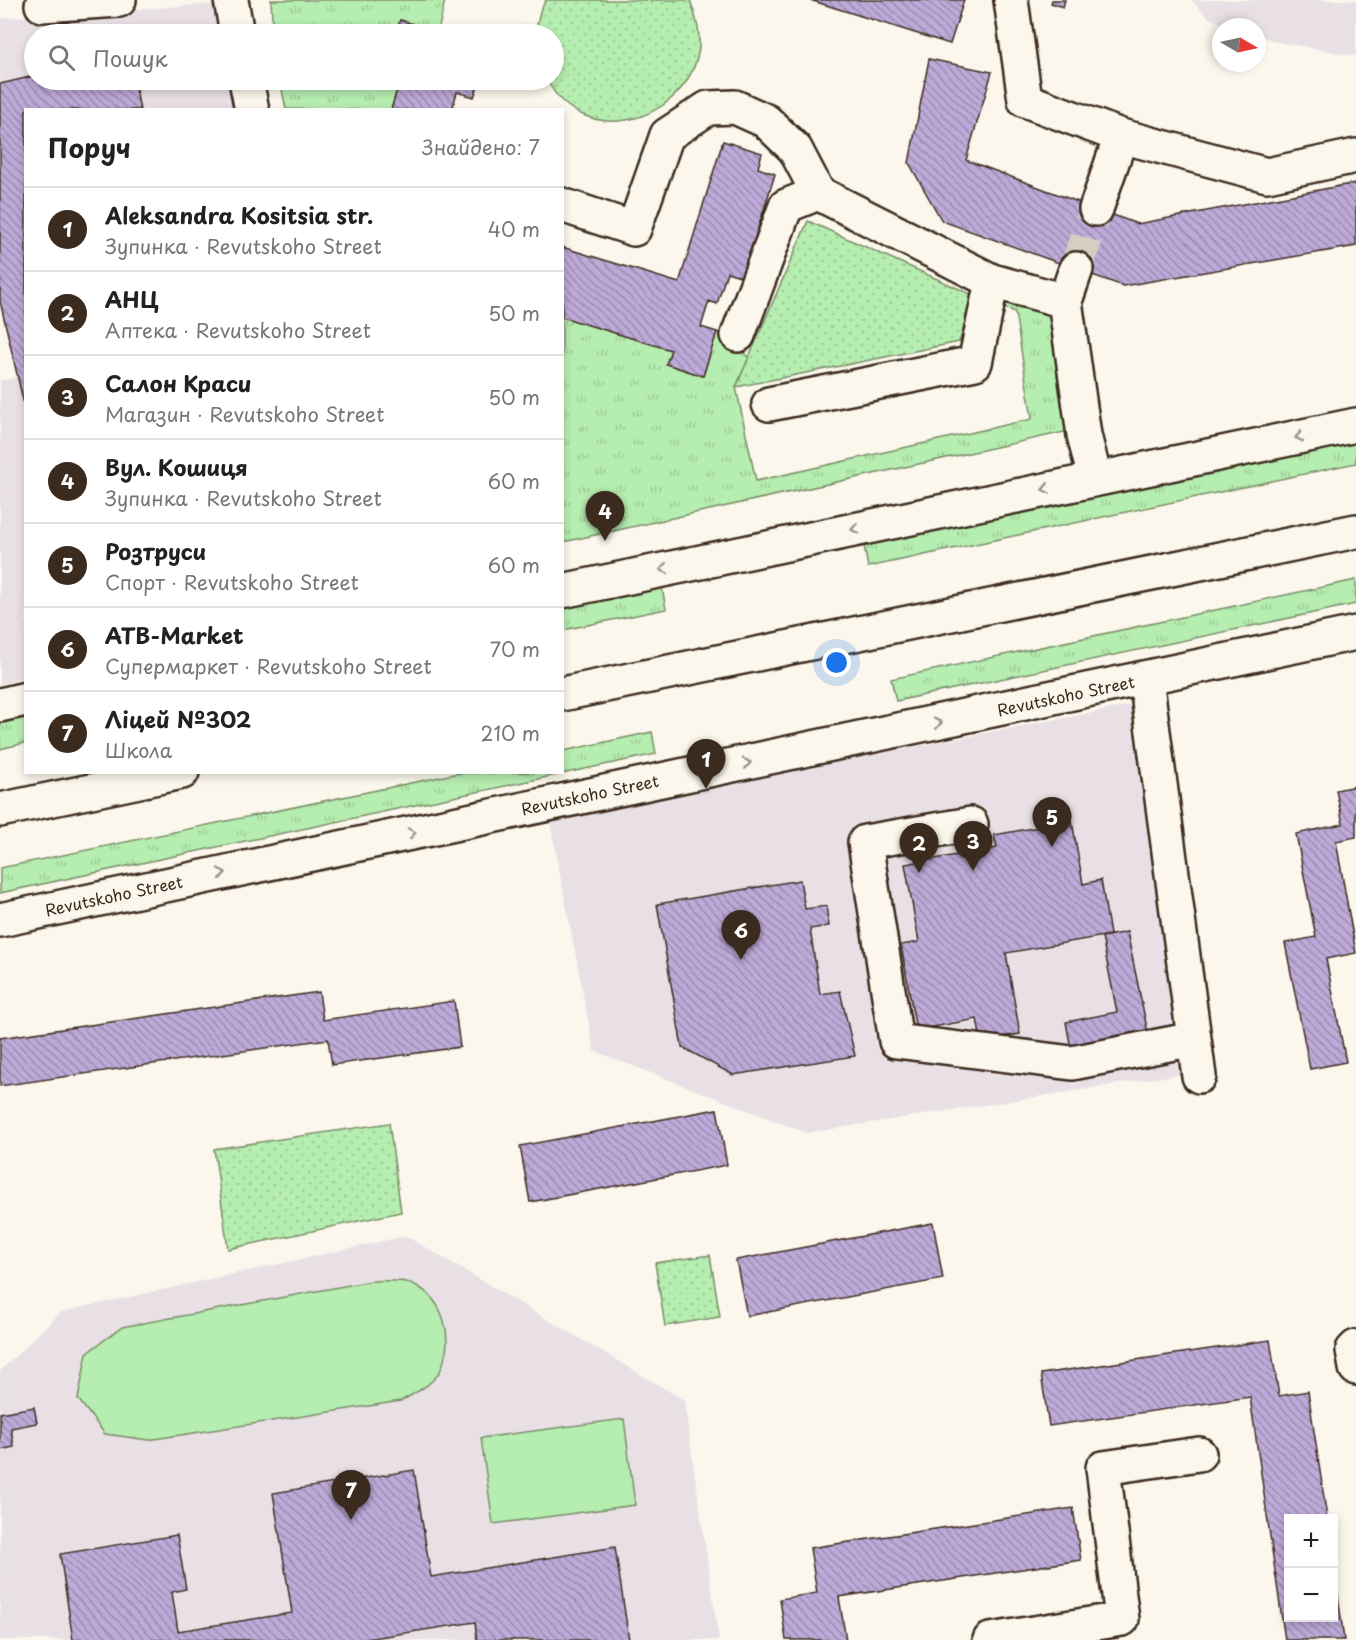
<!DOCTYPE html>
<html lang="uk">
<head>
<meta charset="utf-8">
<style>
	body { margin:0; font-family:"Playpen Sans",sans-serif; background:#f2f2f2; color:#222 }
	.controls { position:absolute; right:18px; bottom:18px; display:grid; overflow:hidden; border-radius:0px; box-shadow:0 3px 9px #0003 }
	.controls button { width:54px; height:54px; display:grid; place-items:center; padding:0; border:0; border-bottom:2px solid #e0e0e0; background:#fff; color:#222; font:30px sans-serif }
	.compass { position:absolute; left:1212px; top:18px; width:54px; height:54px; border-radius:50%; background:#fff; box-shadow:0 3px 9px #0003; rotate:99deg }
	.you { position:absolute; left:837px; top:663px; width:21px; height:21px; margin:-15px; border:4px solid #fff; border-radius:50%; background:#1a73e8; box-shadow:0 0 0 9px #1a73e833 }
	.badge { display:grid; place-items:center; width:39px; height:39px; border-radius:50%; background:#3b2a1e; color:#fff; font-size:20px; font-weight:700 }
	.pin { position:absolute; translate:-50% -50px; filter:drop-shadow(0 2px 3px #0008) }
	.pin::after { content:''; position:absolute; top:32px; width:21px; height:18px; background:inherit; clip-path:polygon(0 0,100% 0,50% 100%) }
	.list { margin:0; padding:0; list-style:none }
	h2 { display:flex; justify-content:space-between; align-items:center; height:78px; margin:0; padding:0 24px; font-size:26px }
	h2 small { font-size:20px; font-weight:400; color:#767676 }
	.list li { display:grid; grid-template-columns:39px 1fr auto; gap:18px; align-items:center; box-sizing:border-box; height:84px; padding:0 24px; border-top:2px solid #e0e0e0 }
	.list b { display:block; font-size:22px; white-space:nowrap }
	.list p { margin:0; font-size:20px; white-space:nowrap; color:#767676 }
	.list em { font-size:20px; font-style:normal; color:#767676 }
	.icon { flex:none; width:33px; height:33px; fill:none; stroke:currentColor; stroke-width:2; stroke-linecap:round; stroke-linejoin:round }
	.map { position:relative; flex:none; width:1356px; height:1640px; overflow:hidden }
	.search { position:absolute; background:#fff; box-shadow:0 3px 9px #0003; left:24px; top:24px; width:540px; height:66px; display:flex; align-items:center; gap:15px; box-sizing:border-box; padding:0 21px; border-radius:33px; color:#767676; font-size:22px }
	.panel { position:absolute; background:#fff; box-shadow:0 3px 9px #0003; left:24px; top:108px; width:540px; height:666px; border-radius:0px }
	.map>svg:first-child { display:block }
	.built { fill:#e9e0e6 }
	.grass { fill:url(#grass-tufts); stroke:#788c67; stroke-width:1.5 }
	.park { fill:url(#park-dots); stroke:#788c67; stroke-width:1.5 }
	.pitch { fill:#b6edb0; stroke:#788c67; stroke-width:1.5 }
	.building { fill:url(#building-back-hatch); stroke:#3b2a1e; stroke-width:1.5 }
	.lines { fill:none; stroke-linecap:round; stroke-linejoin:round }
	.minor-tunnel { stroke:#d5cec3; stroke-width:33; stroke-dasharray:33 16; stroke-linecap:butt }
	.minor-casing { stroke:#3b2a1e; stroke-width:38 }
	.minor { stroke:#fbf7ec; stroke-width:33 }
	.oneway { stroke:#9b9085 }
	.labels { text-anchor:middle; stroke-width:6; stroke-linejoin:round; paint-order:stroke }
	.street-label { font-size:16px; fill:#3b2a1e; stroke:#fbf7ec }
</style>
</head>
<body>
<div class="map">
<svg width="1356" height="1640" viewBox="0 0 1356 1640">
	<defs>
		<pattern id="grass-tufts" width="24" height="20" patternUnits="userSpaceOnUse" patternTransform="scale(1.5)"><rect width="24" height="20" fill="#b6edb0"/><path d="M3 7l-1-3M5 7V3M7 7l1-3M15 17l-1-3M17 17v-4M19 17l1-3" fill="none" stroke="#9dcb97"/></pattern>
		<pattern id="park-dots" width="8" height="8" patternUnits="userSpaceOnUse" patternTransform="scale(1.5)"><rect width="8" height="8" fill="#b6edb0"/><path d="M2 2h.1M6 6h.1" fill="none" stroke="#9dcb97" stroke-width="1.8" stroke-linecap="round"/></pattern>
		<pattern id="building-back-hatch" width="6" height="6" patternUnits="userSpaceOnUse" patternTransform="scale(1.5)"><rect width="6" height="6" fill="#beaad9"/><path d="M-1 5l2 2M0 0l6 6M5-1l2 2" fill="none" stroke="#9c8baf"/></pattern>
	</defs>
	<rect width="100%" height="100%" fill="#fbf7ec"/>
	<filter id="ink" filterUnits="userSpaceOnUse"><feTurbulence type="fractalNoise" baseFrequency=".0167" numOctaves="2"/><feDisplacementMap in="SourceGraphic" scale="12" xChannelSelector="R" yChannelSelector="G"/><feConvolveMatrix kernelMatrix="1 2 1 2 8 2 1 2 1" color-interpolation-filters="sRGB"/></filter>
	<g filter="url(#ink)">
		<path class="built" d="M1191,0H1356V56L1277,42L1257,35V27H1234L1210,19Z
			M231,3L237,34H34V80H246L252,109L26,110V678L0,684V381L17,377L0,301V18Z
			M1142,703L1195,1072L807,1133L594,1051L549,817Z
			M406,1236L684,1400L719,1640H0V1371L61,1312Z"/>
		<path class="grass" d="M271,0H445L438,32L401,20L396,33L399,34H273Z
			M280,80H400L391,110L286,109Z
			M1003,294L1050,305L1069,431L563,542L562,317L671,350L667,364L703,376L717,332L725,335L749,358L736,387L756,481L1032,419L1015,312L999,306Z
			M1356,437V463L868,567L863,540Z
			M1356,580V604L896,701L891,679Z
			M661,582L666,609L563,630L562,603Z
			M25,717V743L0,749V722Z
			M652,732L656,754L0,893V868L459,773L562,772L563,751Z"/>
		<path class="park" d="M546,0H690C696,17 702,36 698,54C681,125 582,149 547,80H554V34H535L540,11Z
			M808,221L975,296L959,342L736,387Z
			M389,1123L401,1212L228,1249L214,1149Z
			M710,1255L720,1317L665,1326L655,1263Z"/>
		<path class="pitch" d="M371,1281C383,1281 403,1279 413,1284C445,1299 454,1338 441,1369C434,1384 415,1393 401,1401L148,1440L105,1434L78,1399L87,1353L122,1327Z
			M624,1419L635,1505L493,1524L481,1438Z"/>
		<path class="building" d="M810,0H964L950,44Z
			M1052,0H1065L1063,7L1051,3Z
			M400,20L438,32L437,34H396Z
			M929,59L992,72L966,160L1137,224L1356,183V246L1123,286L942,221L909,163Z
			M34,76V80H134L140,110H26V413L0,301V84Z
			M400,80H480L474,97L457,92L452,110H391Z
			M723,141L762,153L758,168L775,174L743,277L727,272L717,304L709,301L701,327L717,332L703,376L666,364L671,350L562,317V247L679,283Z
			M1356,786V837L1336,841L1356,953L1326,959L1346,1062L1310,1069L1285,943L1316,937L1296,834L1343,824L1336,790Z
			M1072,821L1083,884L1101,880L1110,935L1006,953L1020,1034L981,1040L977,1019L916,1030L901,945L919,942L905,864L997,848L994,835Z
			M800,880L805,909L826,906L829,926L810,929L820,994L840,991L855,1056L733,1075L682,1047L657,904Z
			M1127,932L1149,1038L1072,1054L1066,1022L1117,1012L1102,937Z
			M319,992L323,1020L454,1001L460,1047L332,1065L328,1039L0,1086V1038Z
			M717,1109L727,1165L530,1202L520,1146Z
			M933,1223L943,1279L747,1316L736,1260Z
			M1270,1340L1279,1396L1308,1391L1327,1518H1288V1618H1334V1566L1344,1640H1285L1250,1397L1049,1426L1041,1374Z
			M34,1407L37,1423L11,1428L14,1447L0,1450V1413Z
			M414,1470L431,1577L615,1547L629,1640H477L475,1622L360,1640H73L60,1554L177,1535L186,1589L172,1592L178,1631L292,1613L273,1493Z
			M1073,1508L1081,1560L839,1597L846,1640H786L780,1599L817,1593L810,1548Z"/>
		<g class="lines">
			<path class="minor-tunnel" d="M1076,269L1096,209"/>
			<defs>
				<path id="minor" d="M231,0L237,34
					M1011,0L1025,100L1121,136L1096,209
					M42,5L119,0
					M246,80L252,110
					M1121,136L1267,175L1356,156
					M562,205L634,229L667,135L708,108L735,107L766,121L795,149L818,193L992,281L1065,301L1084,435L1095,479
					M1065,301L1076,269
					M738,335L786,206L818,193
					M769,404L975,363L992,281
					M562,591L1356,425
					M1146,679L1199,1076
					M562,694L1356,531
					M0,705L26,699
					M0,810L182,772
					M971,824L865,842L896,1041L1072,1063L1194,1039
					M0,920L1356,633
					M1356,1347L1353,1350L1356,1368
					M990,1640L1122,1619L1103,1468L1199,1454"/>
			</defs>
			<use href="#minor" class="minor-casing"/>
			<use href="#minor" class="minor"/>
		</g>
		<defs><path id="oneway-chevron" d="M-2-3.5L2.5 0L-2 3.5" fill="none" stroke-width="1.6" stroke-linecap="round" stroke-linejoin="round" transform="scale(1.5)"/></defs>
		<g class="oneway">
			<use href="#oneway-chevron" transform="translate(1299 437) rotate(168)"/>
			<use href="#oneway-chevron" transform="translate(1046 489) rotate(168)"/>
			<use href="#oneway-chevron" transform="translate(855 529) rotate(168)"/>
			<use href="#oneway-chevron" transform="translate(664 569) rotate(168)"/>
			<use href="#oneway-chevron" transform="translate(938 723) rotate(-12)"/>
			<use href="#oneway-chevron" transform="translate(747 763) rotate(-12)"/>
			<use href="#oneway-chevron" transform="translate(412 833) rotate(-12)"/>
			<use href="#oneway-chevron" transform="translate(222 873) rotate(-12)"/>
		</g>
	</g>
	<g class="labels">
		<g class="street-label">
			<text transform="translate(1066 696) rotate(-12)" y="6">Revutskoho Street</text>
			<text transform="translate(590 795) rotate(-12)" y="6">Revutskoho Street</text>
			<text transform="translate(114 896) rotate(-12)" y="6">Revutskoho Street</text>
		</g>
	</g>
</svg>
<div class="controls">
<button>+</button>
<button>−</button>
</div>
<svg class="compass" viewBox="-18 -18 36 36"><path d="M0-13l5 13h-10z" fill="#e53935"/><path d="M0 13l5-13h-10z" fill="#767676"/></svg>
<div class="you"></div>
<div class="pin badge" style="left:706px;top:789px">1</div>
<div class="pin badge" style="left:919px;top:873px">2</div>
<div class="pin badge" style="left:973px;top:871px">3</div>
<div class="pin badge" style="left:605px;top:541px">4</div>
<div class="pin badge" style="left:1052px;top:847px">5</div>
<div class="pin badge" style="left:741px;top:960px">6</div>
<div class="pin badge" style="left:351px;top:1520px">7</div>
<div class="search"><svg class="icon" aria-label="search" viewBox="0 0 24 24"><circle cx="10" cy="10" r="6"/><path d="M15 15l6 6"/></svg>Пошук</div>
<section class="panel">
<h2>Поруч<small>Знайдено: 7</small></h2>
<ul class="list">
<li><span class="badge">1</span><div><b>Aleksandra Kositsia str.</b><p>Зупинка · Revutskoho Street</p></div><em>40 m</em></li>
<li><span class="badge">2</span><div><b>АНЦ</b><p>Аптека · Revutskoho Street</p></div><em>50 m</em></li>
<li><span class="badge">3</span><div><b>Салон Краси</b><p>Магазин · Revutskoho Street</p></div><em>50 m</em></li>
<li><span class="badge">4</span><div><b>Вул. Кошиця</b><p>Зупинка · Revutskoho Street</p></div><em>60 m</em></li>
<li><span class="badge">5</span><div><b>Розтруси</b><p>Спорт · Revutskoho Street</p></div><em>60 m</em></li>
<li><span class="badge">6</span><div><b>ATB-Market</b><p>Супермаркет · Revutskoho Street</p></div><em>70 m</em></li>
<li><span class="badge">7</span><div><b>Ліцей №302</b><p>Школа</p></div><em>210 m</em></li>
</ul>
</section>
</div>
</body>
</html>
